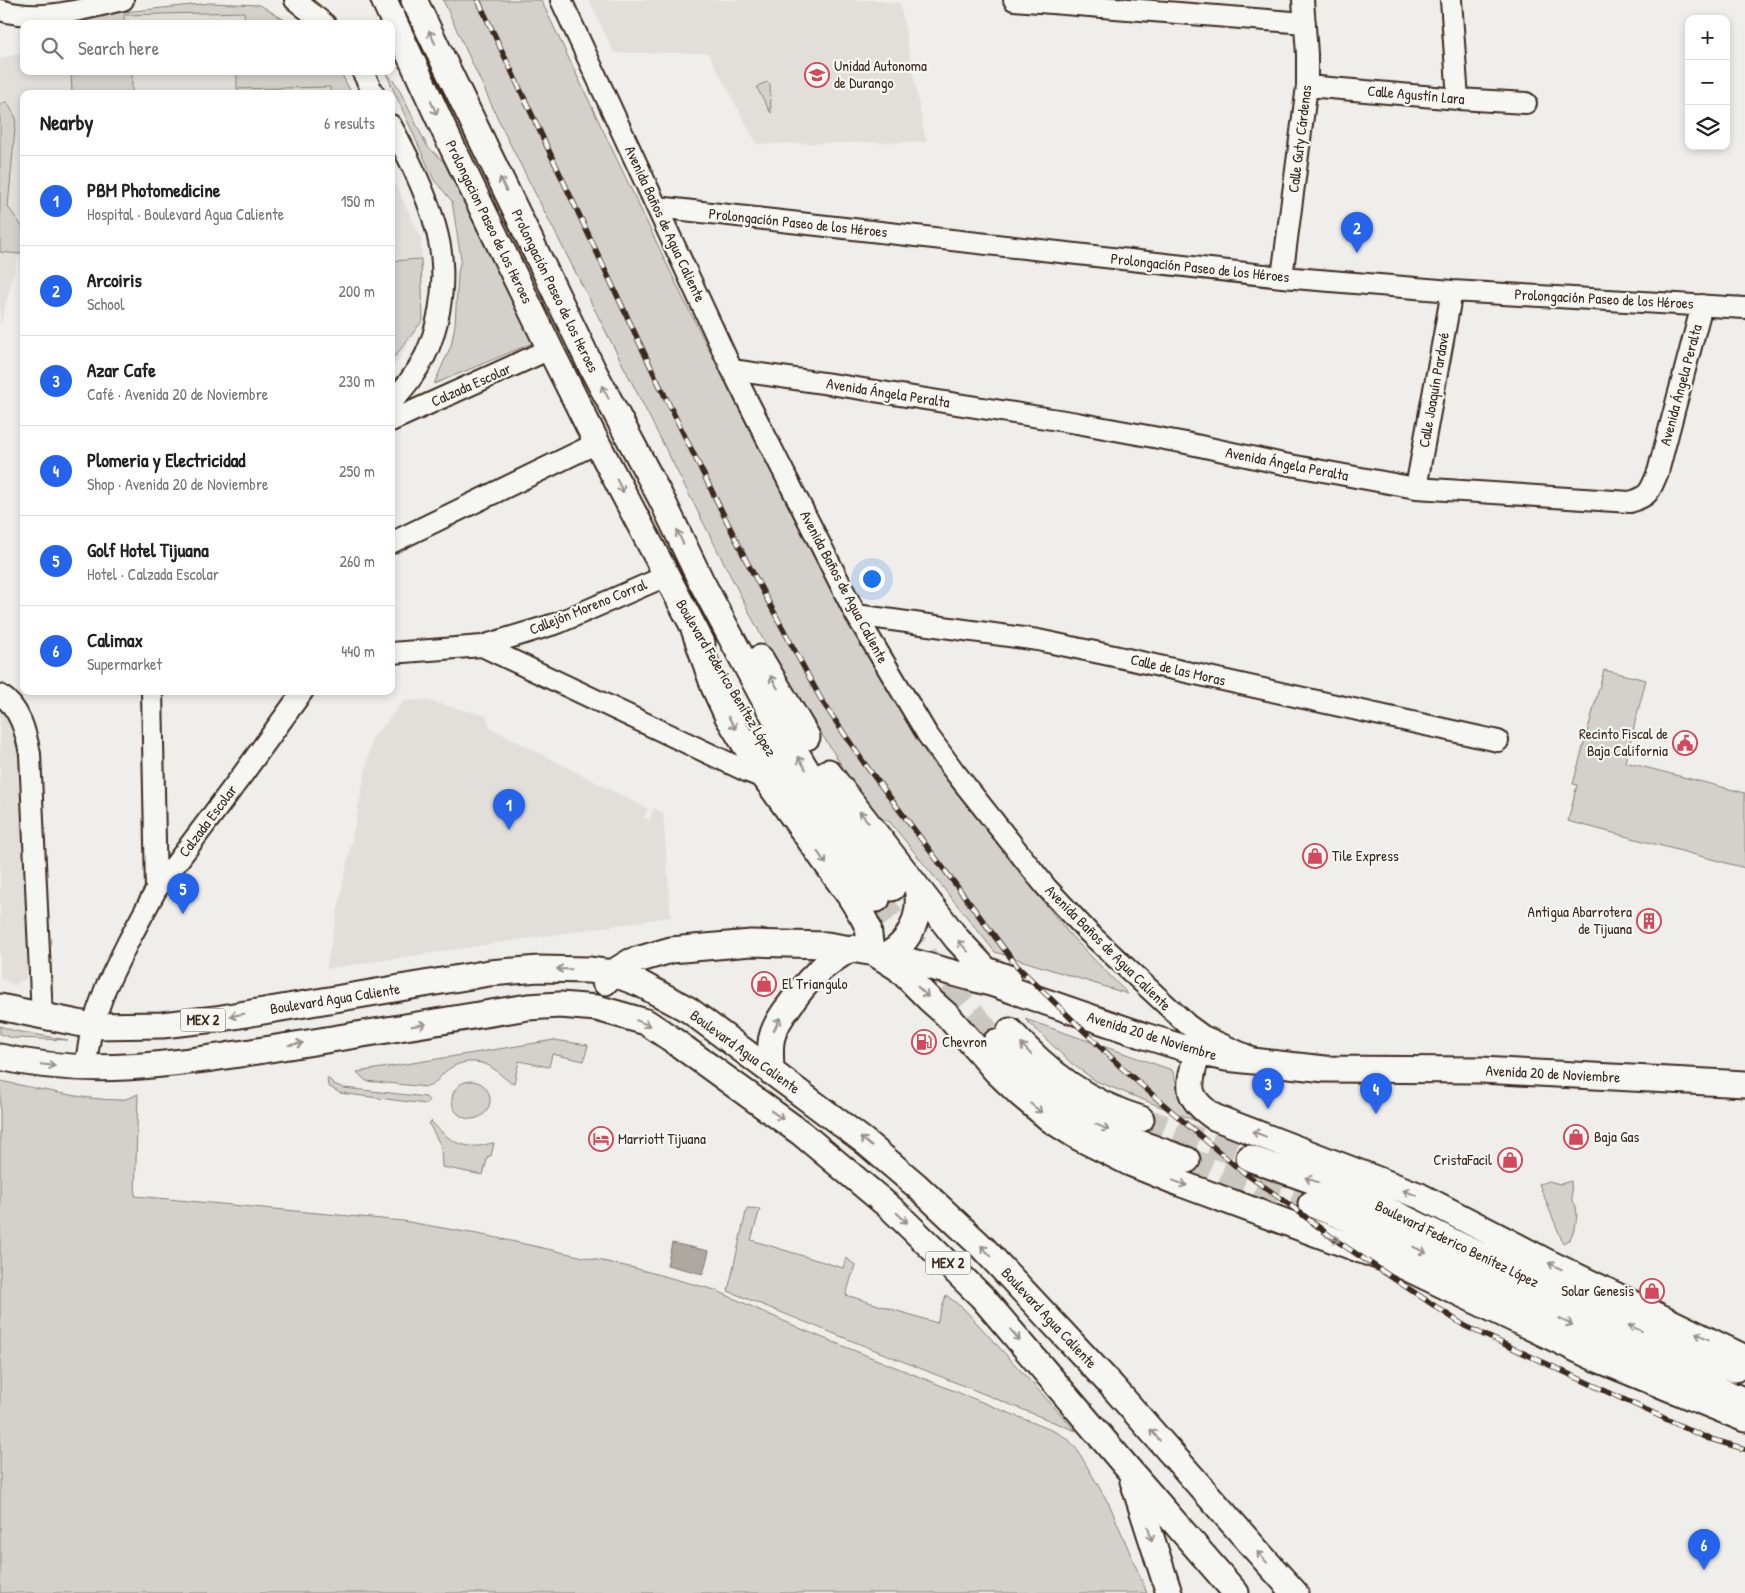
<!DOCTYPE html>
<html lang="en">
<head>
<meta charset="utf-8">
<style>
	body { margin:0; font-family:"Patrick Hand",sans-serif; background:#f6f6f6; color:#222 }
	.controls { position:absolute; right:15px; top:15px; display:grid; overflow:hidden; border-radius:10px; box-shadow:0 2px 8px #0003 }
	.controls button { width:45px; height:45px; display:grid; place-items:center; padding:0; border:0; border-bottom:1px solid #e0e0e0; background:#fff; color:#222; font:25px sans-serif }
	.you { position:absolute; left:871px; top:578px; width:18px; height:18px; margin:-12px; border:4px solid #fff; border-radius:50%; background:#1a73e8; box-shadow:0 0 0 8px #1a73e833 }
	.badge { display:grid; place-items:center; width:32px; height:32px; border-radius:50%; background:#2563eb; color:#fff; font-size:16px; font-weight:700 }
	.pin { position:absolute; translate:-50% -41px; filter:drop-shadow(0 1px 2px #0008) }
	.pin::after { content:''; position:absolute; top:26px; width:18px; height:15px; background:inherit; clip-path:polygon(0 0,100% 0,50% 100%) }
	.list { margin:0; padding:0; list-style:none }
	h2 { display:flex; justify-content:space-between; align-items:center; height:65px; margin:0; padding:0 20px; font-size:21px }
	h2 small { font-size:16px; font-weight:400; color:#767676 }
	.list li { display:grid; grid-template-columns:32px 1fr auto; gap:15px; align-items:center; box-sizing:border-box; height:90px; padding:0 20px; border-top:1px solid #e0e0e0 }
	.list b { display:block; font-size:19px; white-space:nowrap }
	.list p { margin:0; font-size:16px; white-space:nowrap; color:#767676 }
	.list em { font-size:16px; font-style:normal; color:#767676 }
	.icon { flex:none; width:28px; height:28px; fill:none; stroke:currentColor; stroke-width:2; stroke-linecap:round; stroke-linejoin:round }
	.map { position:relative; flex:none; width:1745px; height:1593px; overflow:hidden }
	.search { position:absolute; background:#fff; box-shadow:0 2px 8px #0003; left:20px; top:20px; width:375px; height:55px; display:flex; align-items:center; gap:12px; box-sizing:border-box; padding:0 18px; border-radius:10px; color:#767676; font-size:19px }
	.panel { position:absolute; background:#fff; box-shadow:0 2px 8px #0003; left:20px; top:90px; width:375px; height:605px; border-radius:10px }
	.map>svg:first-child { display:block }
	.built { fill:#e2dfdb }
	.green { fill:#d4d1cc; stroke:#887e75 }
	.water { fill:#afa8a1; stroke:#81766d }
	.lines { fill:none; stroke-linecap:round; stroke-linejoin:round }
	.major-tunnel { stroke:#cbc7c1; stroke-width:25; stroke-dasharray:25 12; stroke-linecap:butt }
	.minor-casing { stroke:#3b2a1e; stroke-width:24 }
	.major-casing { stroke:#3b2a1e; stroke-width:29 }
	.minor { stroke:#f6f6f2; stroke-width:20 }
	.major { stroke:#f6f6f2; stroke-width:25 }
	.rail-casing { stroke:#3b2a1e; stroke-width:5.5 }
	.rail { stroke:#f6f6f2; stroke-width:4; stroke-dasharray:11; stroke-linecap:butt }
	.oneway { stroke:#989088 }
	.labels { text-anchor:middle; stroke-width:4.5; stroke-linejoin:round; paint-order:stroke }
	.shield { fill:#f6f6f2; stroke:#73675e; stroke-width:1 }
	.shield-label { font-size:14px; font-weight:bold; fill:#3b2a1e }
	.poi-label { font-size:15px; fill:#3b2a1e; stroke:#f6f6f2; text-anchor:start }
	.street-label { font-size:15px; fill:#3b2a1e; stroke:#f6f6f2 }
</style>
</head>
<body>
<div class="map">
<svg width="1745" height="1593" viewBox="0 0 1745 1593">
	<rect width="100%" height="100%" fill="#efeeea"/>
	<filter id="ink" filterUnits="userSpaceOnUse"><feTurbulence type="fractalNoise" baseFrequency=".02" numOctaves="2"/><feDisplacementMap in="SourceGraphic" scale="10" xChannelSelector="R" yChannelSelector="G"/><feConvolveMatrix kernelMatrix="1 2 1 2 8 2 1 2 1" color-interpolation-filters="sRGB"/></filter>
	<g filter="url(#ink)">
		<path class="built" d="M589,0H882L885,2L900,3L926,142L757,144L708,53H614Z
			M211,3L260,5L291,24H69L105,14Z
			M24,51V71H340L352,94H24V265L18,255L0,327V59Z
			M391,175L421,238L423,320L391,371Z
			M425,700L487,716L489,727L648,809L644,818L650,819L654,808L663,813L671,917L326,969L372,739L404,701Z
			M0,705L4,707L25,751L27,978L15,985L0,979Z"/>
		<path class="green" d="M443,0H541L682,296L839,607L928,757L1071,936L1128,994L995,952L890,822L873,814L771,655L506,136Z
			M211,3L260,5L291,24H245L244,12L124,15V24H69V21L105,14Z
			M71,71H132V94H72Z
			M237,71H340L352,94H330V87L237,89Z
			M385,71L397,85L427,146L444,162L535,342L434,384L451,346L455,325L458,273L461,259L452,201L434,180Z
			M768,82L770,84L771,113L757,88L759,85Z
			M7,102L16,118L8,207L24,229V249L19,254L0,252V104Z
			M421,259L423,320L391,361V261Z
			M1604,670L1646,680L1625,762L1745,793V868L1568,821L1577,785L1573,784Z
			M1025,1019L1172,1070L1182,1099L1199,1122L1096,1081L1071,1063Z
			M0,1026L15,1031L68,1040L13,1038L0,1034Z
			M554,1040L588,1045L584,1061L552,1054L549,1067L519,1061L514,1083C504,1081 497,1068 485,1064C469,1059 453,1063 442,1075C437,1080 435,1085 427,1087L366,1081L357,1072Z
			M327,1079H329L334,1084L344,1088L426,1097L429,1101L428,1104H425L340,1093L328,1086Z
			M0,1081C37,1088 82,1100 120,1100C127,1099 132,1097 138,1094L135,1196L403,1221L488,1236L634,1268L715,1290L806,1331L1056,1432L1068,1439L1078,1451L1110,1506L1147,1593H0Z
			M452 1100a19 19 0 1 1 38 0a19 19 0 1 1-38 0Z
			M431,1121C443,1135 458,1148 478,1146C484,1146 488,1143 494,1143L491,1156H488L483,1175L442,1167L441,1146L429,1124Z
			M1549,1181L1560,1184L1571,1181L1572,1200L1576,1206L1577,1216L1575,1228L1570,1239L1563,1243L1539,1184Z
			M747,1208L760,1209L751,1240L843,1268L846,1258L855,1265L846,1295L937,1323L946,1295L964,1309L1076,1431L728,1291Z"/>
		<path class="water" d="M672,1243L709,1251L703,1274L667,1265Z"/>
		<g class="lines">
			<path class="major-tunnel" d="M877,899L996,1042
				M1141,1119L1249,1158
				M1187,1160L1311,1204"/>
			<defs>
				<path id="minor" d="M295,0L325,24
					M561,0L732,370L856,615L927,734L954,771L1046,887L1089,933L1188,1025L1203,1036L1246,1055
					M1014,0L1305,23
					M1451,0L1458,99
					M0,10C41,23 82,9 123,0
					M362,71L374,94
					M1307,86L1458,99L1526,103
					M391,125C412,163 440,220 442,264C444,294 438,329 425,356C416,374 404,388 391,403
					M657,207L1282,277L1452,291L1745,308
					M1282,277L1307,86V54L1303,0
					M732,370L837,385L1077,423L1186,443L1279,463L1416,488L1630,502C1650,496 1650,491 1658,472L1702,305
					M391,421L550,349
					M1416,488L1452,291
					M391,543L597,443
					M856,615L1038,640L1114,656L1498,741
					M482,646L746,771L766,779
					M391,653L482,646L558,623L666,576
					M152,691L156,890
					M0,695C20,707 26,733 30,754L42,1017
					M85,1068L92,1026L106,987L128,942L156,890L243,774L303,691"/>
				<path id="major" d="M384,0L446,134L550,349L597,443L702,643
					M414,0L592,368L663,502L701,581L765,701L807,771L892,888
					M694,629L714,687L728,717L766,779L849,895L863,917L868,927L871,951L898,968L930,1000L948,1016L996,1071L1021,1095L1051,1120L1078,1137L1130,1163L1179,1183L1399,1264L1595,1358L1745,1419
					M760,658L807,737
					M761,738L811,816L877,899
					M828,772L957,939L986,970L1008,978
					M887,955C911,942 922,914 917,888
					M605,982L612,973L630,962L671,950L751,943L827,945L887,955L994,984L1142,1035L1197,1052L1226,1058L1325,1069L1481,1070L1745,1084
					M0,1007L92,1026L162,1025L216,1019L489,973L539,969L589,970L612,973L641,984L689,1010L864,1141L917,1186L983,1248L1112,1386L1266,1561L1295,1593
					M1010,1031C1048,1073 1086,1102 1141,1119
					M996,1042C1015,1063 1033,1082 1054,1099C1093,1129 1142,1144 1187,1160
					M1197,1052C1190,1085 1182,1095 1214,1117L1420,1196L1547,1262L1745,1358
					M0,1057C98,1080 192,1061 289,1046C369,1033 449,1020 528,1007L560,1005L597,1008L646,1022L670,1038L801,1133L893,1210L982,1297L1130,1471L1236,1593
					M771,1072C771,1060 769,1048 772,1037C775,1025 782,1015 789,1006C807,980 823,964 852,948
					M1249,1158L1342,1191L1396,1214L1571,1300L1660,1340L1735,1369
					M1311,1204L1365,1225L1406,1244L1599,1338L1745,1401
					M1133,1481L1169,1593"/>
			</defs>
			<use href="#minor" class="minor-casing"/>
			<use href="#major" class="major-casing"/>
			<use href="#minor" class="minor"/>
			<use href="#major" class="major"/>
			<defs>
				<path id="rail" d="M478,0L657,380L747,562L822,701L864,763L1017,966L1123,1069L1169,1109L1239,1169L1294,1208L1334,1239L1465,1326L1707,1438L1745,1449"/>
			</defs>
			<use href="#rail" class="rail-casing"/>
			<use href="#rail" class="rail"/>
		</g>
		<defs><path id="oneway-shaft" d="M-6 0H5M1.5-3L5.5 0L1.5 3" fill="none" stroke-width="1.6" stroke-linecap="round" stroke-linejoin="round" transform="scale(1.25)"/></defs>
		<g class="oneway">
			<use href="#oneway-shaft" transform="translate(432 37) rotate(-115)"/>
			<use href="#oneway-shaft" transform="translate(434 108) rotate(65)"/>
			<use href="#oneway-shaft" transform="translate(503 184) rotate(-116)"/>
			<use href="#oneway-shaft" transform="translate(605 392) rotate(-118)"/>
			<use href="#oneway-shaft" transform="translate(620 486) rotate(63)"/>
			<use href="#oneway-shaft" transform="translate(680 537) rotate(-116)"/>
			<use href="#oneway-shaft" transform="translate(774 682) rotate(-121)"/>
			<use href="#oneway-shaft" transform="translate(732 723) rotate(59)"/>
			<use href="#oneway-shaft" transform="translate(802 763) rotate(-121)"/>
			<use href="#oneway-shaft" transform="translate(864 817) rotate(-129)"/>
			<use href="#oneway-shaft" transform="translate(822 858) rotate(54)"/>
			<use href="#oneway-shaft" transform="translate(963 946) rotate(-132)"/>
			<use href="#oneway-shaft" transform="translate(564 969) rotate(-179)"/>
			<use href="#oneway-shaft" transform="translate(923 992) rotate(44)"/>
			<use href="#oneway-shaft" transform="translate(237 1015) rotate(171)"/>
			<use href="#oneway-shaft" transform="translate(643 1023) rotate(23)"/>
			<use href="#oneway-shaft" transform="translate(777 1024) rotate(-64)"/>
			<use href="#oneway-shaft" transform="translate(419 1025) rotate(-9)"/>
			<use href="#oneway-shaft" transform="translate(296 1044) rotate(-9)"/>
			<use href="#oneway-shaft" transform="translate(1026 1049) rotate(-133)"/>
			<use href="#oneway-shaft" transform="translate(48 1065) rotate(6)"/>
			<use href="#oneway-shaft" transform="translate(1036 1108) rotate(39)"/>
			<use href="#oneway-shaft" transform="translate(777 1115) rotate(36)"/>
			<use href="#oneway-shaft" transform="translate(1102 1127) rotate(24)"/>
			<use href="#oneway-shaft" transform="translate(1259 1134) rotate(-159)"/>
			<use href="#oneway-shaft" transform="translate(866 1142) rotate(-141)"/>
			<use href="#oneway-shaft" transform="translate(1312 1180) rotate(-160)"/>
			<use href="#oneway-shaft" transform="translate(1180 1183) rotate(21)"/>
			<use href="#oneway-shaft" transform="translate(1410 1193) rotate(-159)"/>
			<use href="#oneway-shaft" transform="translate(902 1218) rotate(44)"/>
			<use href="#oneway-shaft" transform="translate(1333 1239) rotate(20)"/>
			<use href="#oneway-shaft" transform="translate(1420 1250) rotate(26)"/>
			<use href="#oneway-shaft" transform="translate(986 1251) rotate(-134)"/>
			<use href="#oneway-shaft" transform="translate(1555 1266) rotate(-154)"/>
			<use href="#oneway-shaft" transform="translate(1566 1322) rotate(25)"/>
			<use href="#oneway-shaft" transform="translate(1635 1328) rotate(-156)"/>
			<use href="#oneway-shaft" transform="translate(1015 1335) rotate(49)"/>
			<use href="#oneway-shaft" transform="translate(1702 1336) rotate(-154)"/>
			<use href="#oneway-shaft" transform="translate(1155 1435) rotate(-131)"/>
			<use href="#oneway-shaft" transform="translate(1150 1534) rotate(72)"/>
			<use href="#oneway-shaft" transform="translate(1262 1557) rotate(-132)"/>
		</g>
	</g>
	<defs>
		<symbol id="university-ring" viewBox="-11 -11 22 22"><circle r="9.5" fill="#f6f6f2" stroke="#d1495b" stroke-width="1.5"/><path d="M0-5L7-2L0 1L-7-2ZM-4 1L0 2.5L4 1V4Q0 6-4 4Z" fill="#d1495b"/></symbol>
		<symbol id="civic-ring" viewBox="-11 -11 22 22"><circle r="9.5" fill="#f6f6f2" stroke="#d1495b" stroke-width="1.5"/><path d="M-.6-6.5H3V-4.5H.6V-3L4-1V1h2V6H-6V1h2V-1L-.6-3ZM-1.2 2.5V6h2.4V2.5Z" fill="#d1495b"/></symbol>
		<symbol id="shop-ring" viewBox="-11 -11 22 22"><circle r="9.5" fill="#f6f6f2" stroke="#d1495b" stroke-width="1.5"/><path d="M-5-2.5h2.3a2.7 3.5 0 0 1 5.4 0H5L5.5 6h-11ZM-1.5-2.5h3a1.5 2.3 0 0 0-3 0Z" fill="#d1495b"/></symbol>
		<symbol id="building-ring" viewBox="-11 -11 22 22"><circle r="9.5" fill="#f6f6f2" stroke="#d1495b" stroke-width="1.5"/><path d="M-4-6H4V6H1V3H-1V6H-4ZM-2.5-4.3h1.7v1.8h-1.7ZM.8-4.3h1.7v1.8H.8ZM-2.5-1h1.7V.8h-1.7ZM.8-1h1.7V.8H.8Z" fill="#d1495b"/></symbol>
		<symbol id="fuel-ring" viewBox="-11 -11 22 22"><circle r="9.5" fill="#f6f6f2" stroke="#d1495b" stroke-width="1.5"/><path d="M-5.5-6h7V0h2V4h1.3V-2.5L3-4.5l.8-.8L6-3V5H2.5V1h-1V6h-7ZM-4.2-4.7v3.2H.2V-4.7Z" fill="#d1495b"/></symbol>
		<symbol id="hotel-ring" viewBox="-11 -11 22 22"><circle r="9.5" fill="#f6f6f2" stroke="#d1495b" stroke-width="1.5"/><path d="M-6-4.5h1.5V1H6V5H4.5V3h-9V5H-6ZM-4 0a1.8 1.8 0 1 1 3.6 0ZM.5 0V-2.5h3Q6-2.5 6 0Z" fill="#d1495b"/></symbol>
	</defs>
	<g fill-rule="evenodd">
		<use href="#university-ring" x="803" y="61" width="28" height="28"/>
		<use href="#civic-ring" x="1671" y="729" width="28" height="28"/>
		<use href="#shop-ring" x="1301" y="842" width="28" height="28"/>
		<use href="#building-ring" x="1635" y="907" width="28" height="28"/>
		<use href="#shop-ring" x="750" y="970" width="28" height="28"/>
		<use href="#fuel-ring" x="910" y="1028" width="28" height="28"/>
		<use href="#shop-ring" x="1562" y="1123" width="28" height="28"/>
		<use href="#hotel-ring" x="587" y="1125" width="28" height="28"/>
		<use href="#shop-ring" x="1496" y="1146" width="28" height="28"/>
		<use href="#shop-ring" x="1638" y="1277" width="28" height="28"/>
	</g>
	<g class="labels">
		<g class="shield">
			<rect x="180.5" y="1008.5" width="45" height="23" rx="4"/>
			<rect x="925.5" y="1251.5" width="45" height="23" rx="4"/>
		</g>
		<g class="shield-label">
			<text x="203" y="1025">MEX 2</text>
			<text x="948" y="1268">MEX 2</text>
		</g>
		<g class="poi-label">
			<text x="834" y="71">Unidad Autonoma<tspan x="834" dy="17">de Durango</tspan></text>
			<text x="1668" y="739" text-anchor="end">Recinto Fiscal de<tspan x="1668" dy="17">Baja California</tspan></text>
			<text x="1332" y="861">Tile Express</text>
			<text x="1632" y="917" text-anchor="end">Antigua Abarrotera<tspan x="1632" dy="17">de Tijuana</tspan></text>
			<text x="782" y="989">El Triangulo</text>
			<text x="942" y="1047">Chevron</text>
			<text x="1594" y="1142">Baja Gas</text>
			<text x="618" y="1144">Marriott Tijuana</text>
			<text x="1492" y="1165" text-anchor="end">CristaFacil</text>
			<text x="1634" y="1296" text-anchor="end">Solar Genesis</text>
		</g>
		<g class="street-label">
			<text transform="translate(1416 95) rotate(5)" y="5">Calle Agustín Lara</text>
			<text transform="translate(1300 139) rotate(-83)" y="5">Calle Guty Cárdenas</text>
			<text transform="translate(489 222) rotate(64)" y="5">Prolongacion Paseo de los Heroes</text>
			<text transform="translate(798 223) rotate(6)" y="5">Prolongación Paseo de los Héroes</text>
			<text transform="translate(665 224) rotate(65)" y="5">Avenida Baños de Agua Caliente</text>
			<text transform="translate(1200 268) rotate(6)" y="5">Prolongación Paseo de los Héroes</text>
			<text transform="translate(555 291) rotate(64)" y="5">Prolongación Paseo de los Heroes</text>
			<text transform="translate(1604 299) rotate(3)" y="5">Prolongación Paseo de los Héroes</text>
			<text transform="translate(471 385) rotate(-24)" y="5">Calzada Escolar</text>
			<text transform="translate(1681 385) rotate(-75)" y="5">Avenida Ángela Peralta</text>
			<text transform="translate(1434 390) rotate(-80)" y="5">Calle Joaquín Pardavé</text>
			<text transform="translate(888 393) rotate(9)" y="5">Avenida Ángela Peralta</text>
			<text transform="translate(1287 464) rotate(11)" y="5">Avenida Ángela Peralta</text>
			<text transform="translate(844 587) rotate(62)" y="5">Avenida Baños de Agua Caliente</text>
			<text transform="translate(588 607) rotate(-22)" y="5">Callejón Moreno Corral</text>
			<text transform="translate(1178 670) rotate(13)" y="5">Calle de las Moras</text>
			<text transform="translate(726 678) rotate(59)" y="5">Boulevard Federico Benítez López</text>
			<text transform="translate(208 821) rotate(-53)" y="5">Calzada Escolar</text>
			<text transform="translate(1108 948) rotate(45)" y="5">Avenida Baños de Agua Caliente</text>
			<text transform="translate(335 999) rotate(-9)" y="5">Boulevard Agua Caliente</text>
			<text transform="translate(1152 1036) rotate(17)" y="5">Avenida 20 de Noviembre</text>
			<text transform="translate(745 1052) rotate(36)" y="5">Boulevard Agua Caliente</text>
			<text transform="translate(1553 1074) rotate(3)" y="5">Avenida 20 de Noviembre</text>
			<text transform="translate(1457 1244) rotate(26)" y="5">Boulevard Federico Benítez López</text>
			<text transform="translate(1049 1318) rotate(47)" y="5">Boulevard Agua Caliente</text>
		</g>
	</g>
</svg>
<div class="controls">
<button>+</button>
<button>−</button>
<button><svg class="icon" aria-label="layers" viewBox="0 0 24 24"><path d="M12 4l9 5-9 5-9-5zM3 14l9 5 9-5"/></svg></button>
</div>
<div class="you"></div>
<div class="pin badge" style="left:509px;top:830px">1</div>
<div class="pin badge" style="left:1357px;top:253px">2</div>
<div class="pin badge" style="left:1268px;top:1109px">3</div>
<div class="pin badge" style="left:1376px;top:1114px">4</div>
<div class="pin badge" style="left:183px;top:914px">5</div>
<div class="pin badge" style="left:1704px;top:1570px">6</div>
<div class="search"><svg class="icon" aria-label="search" viewBox="0 0 24 24"><circle cx="10" cy="10" r="6"/><path d="M15 15l6 6"/></svg>Search here</div>
<section class="panel">
<h2>Nearby<small>6 results</small></h2>
<ul class="list">
<li><span class="badge">1</span><div><b>PBM Photomedicine</b><p>Hospital · Boulevard Agua Caliente</p></div><em>150 m</em></li>
<li><span class="badge">2</span><div><b>Arcoiris</b><p>School</p></div><em>200 m</em></li>
<li><span class="badge">3</span><div><b>Azar Cafe</b><p>Café · Avenida 20 de Noviembre</p></div><em>230 m</em></li>
<li><span class="badge">4</span><div><b>Plomeria y Electricidad</b><p>Shop · Avenida 20 de Noviembre</p></div><em>250 m</em></li>
<li><span class="badge">5</span><div><b>Golf Hotel Tijuana</b><p>Hotel · Calzada Escolar</p></div><em>260 m</em></li>
<li><span class="badge">6</span><div><b>Calimax</b><p>Supermarket</p></div><em>440 m</em></li>
</ul>
</section>
</div>
</body>
</html>
